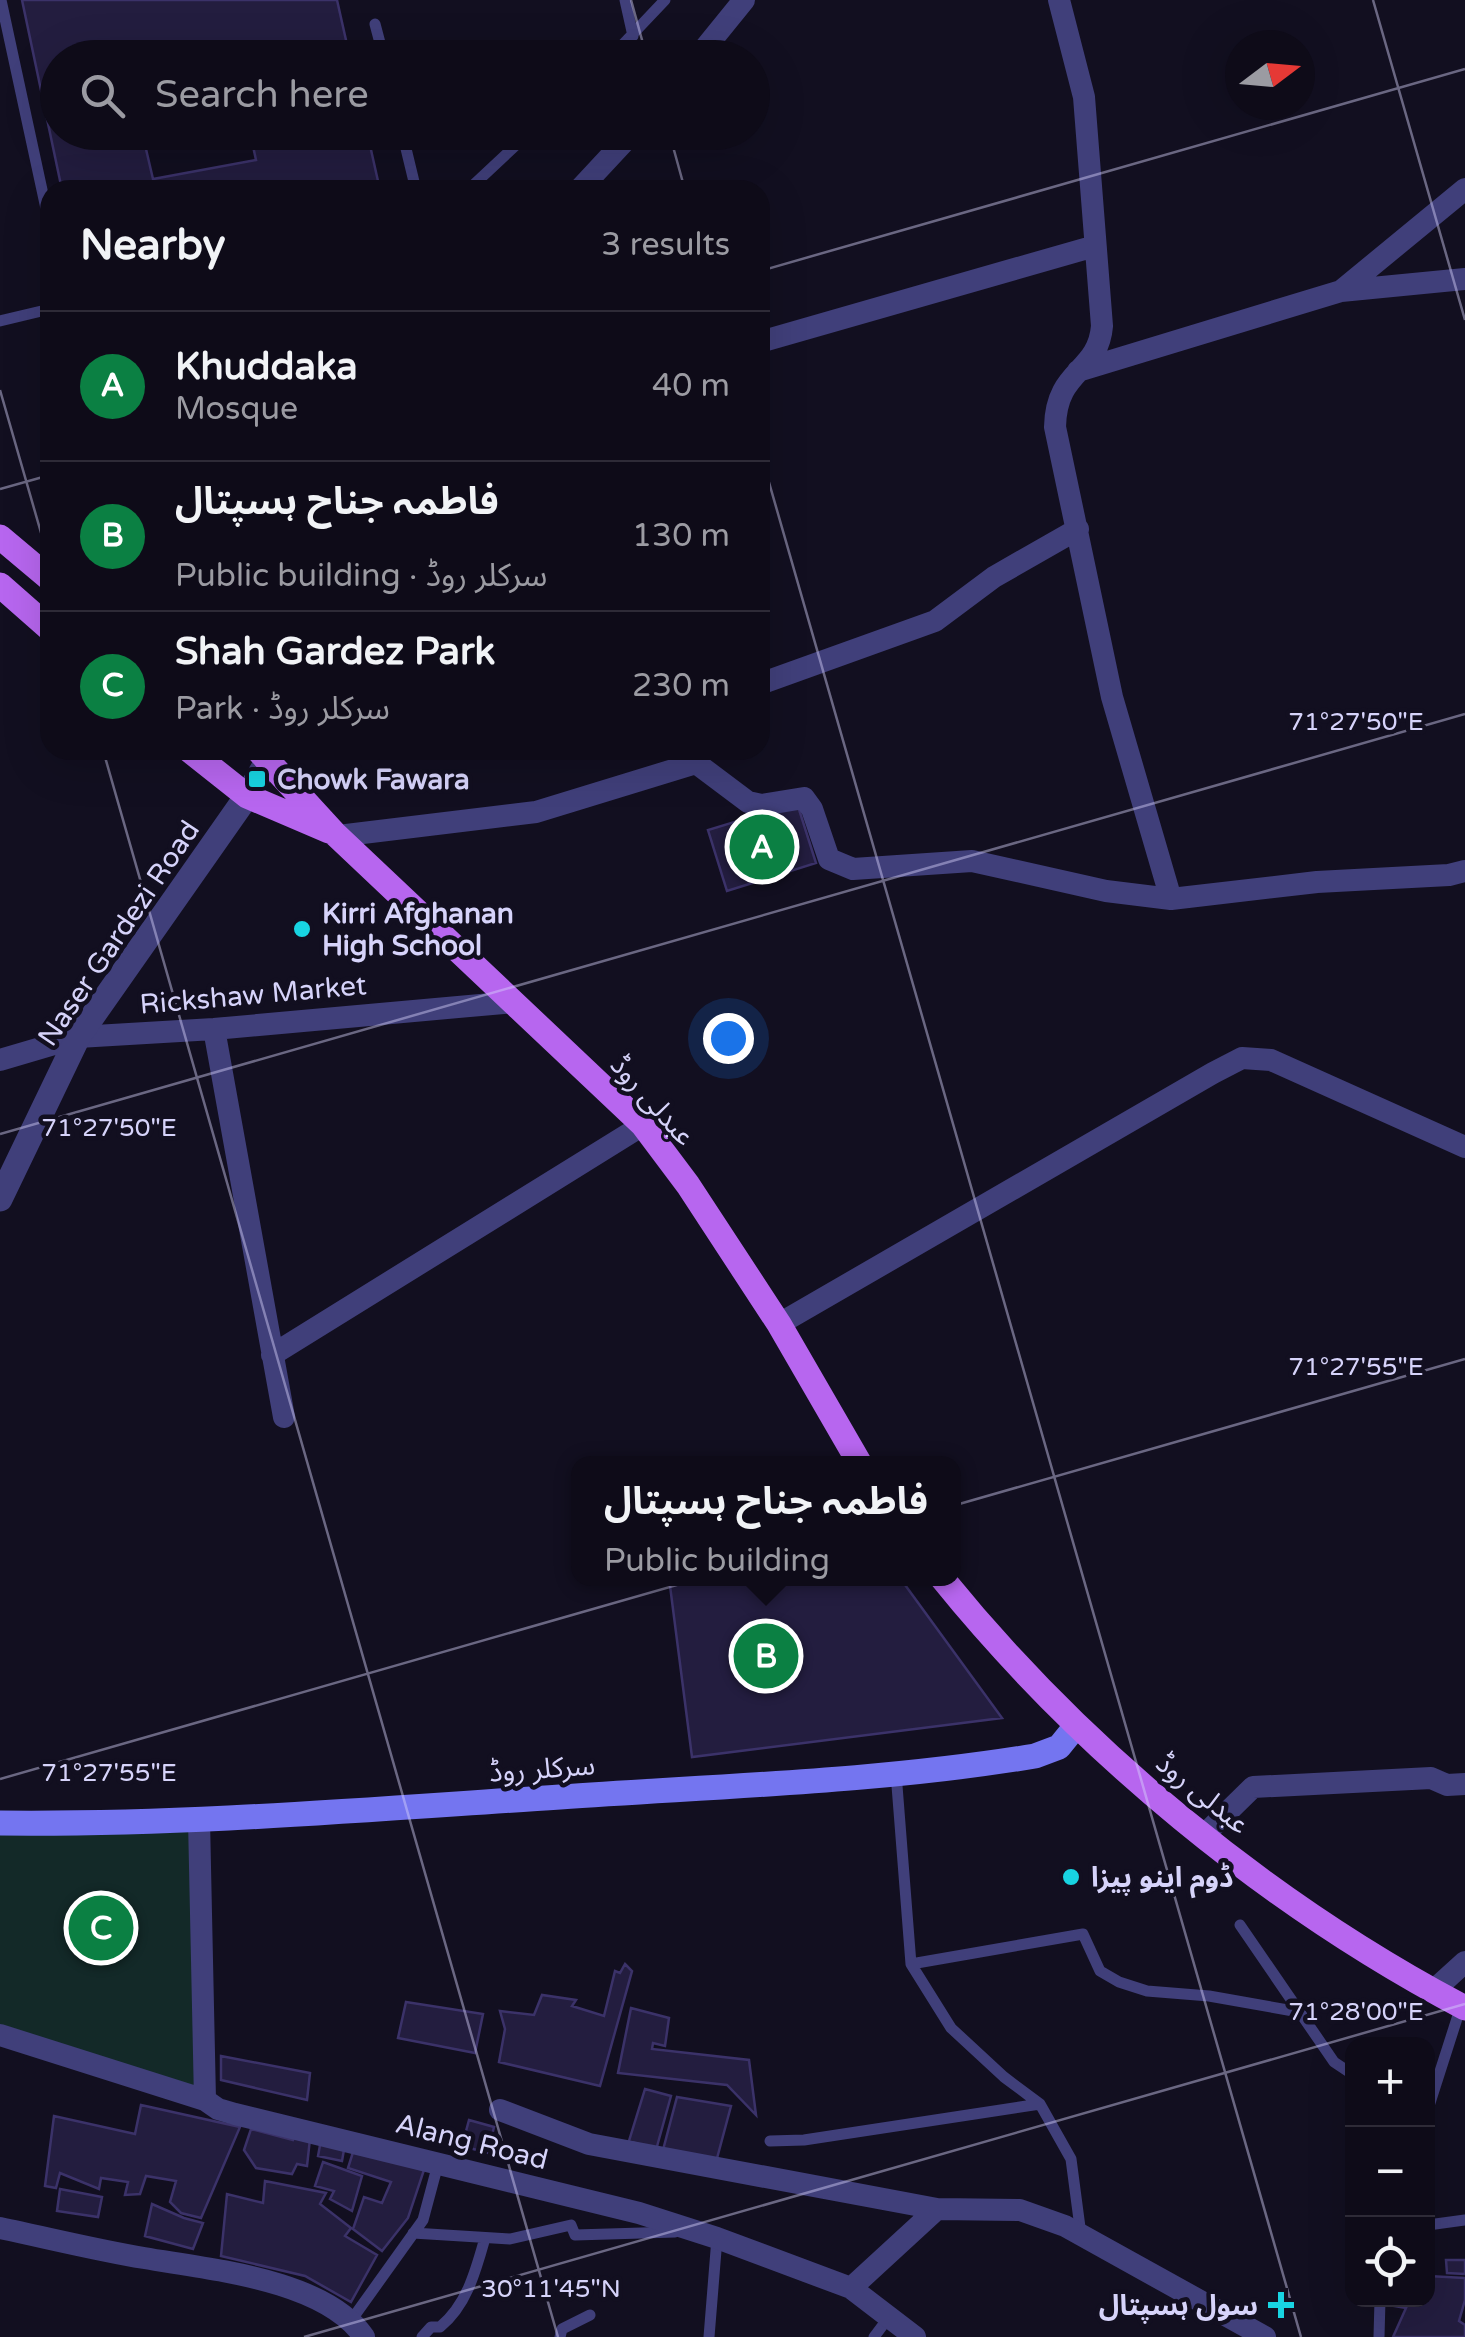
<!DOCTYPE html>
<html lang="en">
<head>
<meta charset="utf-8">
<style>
	body { margin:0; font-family:"Varela Round","Noto Sans Arabic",sans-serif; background:#171421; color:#f1f3f6 }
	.controls { position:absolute; right:30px; bottom:30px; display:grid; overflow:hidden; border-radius:20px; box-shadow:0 10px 40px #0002 }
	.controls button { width:90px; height:90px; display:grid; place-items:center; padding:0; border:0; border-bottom:2px solid #2e2b37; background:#0e0b18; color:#f1f3f6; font:50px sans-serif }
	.compass { position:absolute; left:1225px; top:30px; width:90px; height:90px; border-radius:50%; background:#0e0b18; box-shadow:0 10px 40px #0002; rotate:74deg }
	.you { position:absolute; left:728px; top:1038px; width:35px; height:35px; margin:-25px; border:8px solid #fff; border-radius:50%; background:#1a73e8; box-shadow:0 0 0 15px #1a73e833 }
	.badge { display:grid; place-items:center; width:65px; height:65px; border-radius:50%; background:#0b8043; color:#fff; font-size:32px; font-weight:700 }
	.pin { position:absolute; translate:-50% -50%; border:5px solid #fff; box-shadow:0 2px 10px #0006 }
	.popup { position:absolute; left:571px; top:1456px; width:390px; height:130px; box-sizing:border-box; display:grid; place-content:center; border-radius:20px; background:#0e0b18; filter:drop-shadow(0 2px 8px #0005); font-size:32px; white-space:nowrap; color:#9b9ba2 }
	.popup b { font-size:38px; color:#f1f3f6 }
	.popup::after { content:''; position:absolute; left:50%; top:100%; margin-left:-20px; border:20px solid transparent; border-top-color:#0e0b18 }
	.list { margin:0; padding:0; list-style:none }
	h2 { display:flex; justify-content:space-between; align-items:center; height:130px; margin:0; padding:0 40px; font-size:42px }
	h2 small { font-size:32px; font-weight:400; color:#9b9ba2 }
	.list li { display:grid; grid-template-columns:65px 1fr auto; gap:30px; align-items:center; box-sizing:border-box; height:150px; padding:0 40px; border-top:2px solid #2e2b37 }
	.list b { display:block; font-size:38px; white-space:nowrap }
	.list p { margin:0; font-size:32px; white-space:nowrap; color:#9b9ba2 }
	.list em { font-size:32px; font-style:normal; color:#9b9ba2 }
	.icon { flex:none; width:55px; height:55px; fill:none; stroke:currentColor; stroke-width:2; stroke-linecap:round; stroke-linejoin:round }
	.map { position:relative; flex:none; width:1465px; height:2337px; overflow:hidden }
	.search { position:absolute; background:#0e0b18; box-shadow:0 10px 40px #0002; left:40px; top:40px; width:730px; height:110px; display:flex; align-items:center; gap:25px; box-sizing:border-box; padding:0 35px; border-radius:55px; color:#9b9ba2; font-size:38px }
	.panel { position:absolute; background:#0e0b18; box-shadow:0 10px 40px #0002; left:40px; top:180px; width:730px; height:580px; border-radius:30px }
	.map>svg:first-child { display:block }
	.green { fill:#132928 }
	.building { fill:#231d3f; stroke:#3b3269; stroke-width:2.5 }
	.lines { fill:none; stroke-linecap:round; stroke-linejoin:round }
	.service { stroke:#403f7a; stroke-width:11 }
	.minor { stroke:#403f7a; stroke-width:22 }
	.tertiary { stroke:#403f7a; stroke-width:25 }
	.secondary { stroke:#7475f0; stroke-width:25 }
	.primary { stroke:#b766ef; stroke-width:25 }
	.ticks { fill:none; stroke:#d6d3fa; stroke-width:2.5; stroke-opacity:0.45 }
	.poi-dot { fill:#18d4e2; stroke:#120f20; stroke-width:4 }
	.labels { text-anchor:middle; stroke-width:9; stroke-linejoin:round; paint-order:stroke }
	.poi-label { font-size:28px; font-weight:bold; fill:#d6d3fa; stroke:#120f20; text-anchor:start }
	.street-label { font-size:28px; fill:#d6d3fa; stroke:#120f20 }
	.ticks-label { font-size:25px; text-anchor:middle; fill:#d6d3fa; stroke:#120f20; stroke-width:9; stroke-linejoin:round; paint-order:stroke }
</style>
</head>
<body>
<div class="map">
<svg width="1465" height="2337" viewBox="0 0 1465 2337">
	<rect width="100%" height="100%" fill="#120f20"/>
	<path class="green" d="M199,1820L205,2100L0,2035V1821Z"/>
	<path class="building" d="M22,0H337L350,58H58V132H142L153,179L256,160L250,132H367L380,190H62Z
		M797,803L816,863L727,891L708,830Z
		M669,1578H900L1002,1718L692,1757Z
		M625,1964L632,1971L600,2086L499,2062L505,2029L500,2011L534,2015L542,1995L576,2000L572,2006L604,2016L615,1971L620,1973Z
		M406,2002L483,2014L475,2053L398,2038Z
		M631,2008L669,2018L665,2046L653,2043L652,2049L749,2060L756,2115L727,2085L618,2073Z
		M221,2056L310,2073L307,2100L221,2080Z
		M645,2089L671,2096L656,2150L629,2141Z
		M677,2097L731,2106L716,2162L663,2150Z
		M141,2105L240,2127L201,2218L181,2213L170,2202L176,2181L146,2176L140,2194L125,2195L128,2182L101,2178L99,2189L60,2173L56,2188L45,2186L54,2116L135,2134Z
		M469,2120L494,2127L488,2153L462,2146Z
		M251,2129L293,2140L295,2136L310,2139L307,2166L297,2164L292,2174L256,2168L244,2150Z
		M321,2140L345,2144L342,2161L318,2156Z
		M354,2149L425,2167L408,2218L382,2251L353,2229L364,2197L382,2203L391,2182L348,2168Z
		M323,2162L362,2176L352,2211L330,2199L334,2191L315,2186Z
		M265,2181L326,2193L320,2204L351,2228L345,2236L377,2255L351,2302L305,2276L221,2256L227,2194L263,2203Z
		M60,2189L102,2197L98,2217L57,2211Z
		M152,2204L184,2218L203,2223L193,2249L145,2236Z
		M1446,2260H1465V2274L1447,2273Z
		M1428,2276L1465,2278V2300L1459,2321L1465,2325V2337H1393L1406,2308L1383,2304L1384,2300H1428Z"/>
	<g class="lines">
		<path class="service" d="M1,0L50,227
			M625,0L633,36
			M375,24L384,58
			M610,58L665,0
			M402,132L416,190
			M468,190L530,132
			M0,321L50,309
			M896,1773L911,1964L951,2028L1004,2077L1040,2104L1071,2159L1081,2235
			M1240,1925L1334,2062L1352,2074
			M911,1964L1083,1934L1100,1971L1119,1982L1147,1991L1209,1996L1299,2012
			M1428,2109L1461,2006
			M770,2141L804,2140L1040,2104
			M1428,2225L1465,2220
			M413,2233L510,2239L571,2225L575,2235L675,2232
			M350,2322L423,2220L438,2164
			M422,2337L431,2327H440C467,2305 476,2270 485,2238
			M560,2337L562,2329L590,2315
			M709,2337L717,2238
			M874,2337L889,2317
			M1379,2337L1380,2300"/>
		<path class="minor" d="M1059,0L1084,97L1102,326C1098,374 1056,368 1055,427L1112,697L1171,899
			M697,58L744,0
			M579,190L633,132
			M1341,291L1465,189
			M760,342L1095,246
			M1078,371L1341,291L1465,279
			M760,684L935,621L994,577L1078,529
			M696,763L748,802L762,805L804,798L812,809L829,859L853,869L972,861L1106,891L1171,899L1317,882L1449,875L1465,871
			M338,836L536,812L696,763
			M214,1029L284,1417
			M0,1060L78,1037L214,1029L514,1002
			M779,1324L1213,1073L1242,1058L1271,1060L1465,1147
			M272,1355L643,1125
			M199,1820L205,2100
			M1204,1835L1253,1787L1431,1778L1447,1785L1465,1784
			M1433,1991L1465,1962
			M0,2035L205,2100L218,2109L235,2114L639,2213L717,2238L851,2288L915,2337
			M500,2110L589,2144L937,2209
			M0,2228C48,2238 96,2250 144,2258C207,2269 325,2279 364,2337
			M851,2288L937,2209L1020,2210L1065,2226L1265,2337"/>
		<path class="tertiary" d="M0,1199L78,1037L247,796L268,760"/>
		<path class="secondary" d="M0,1823C187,1825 373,1809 560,1797C718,1786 878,1782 1035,1756L1059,1747L1076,1726"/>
		<path class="primary" d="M0,537L50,579
			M0,585L50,629
			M189,750L247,796L329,831
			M258,750L334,833L643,1125L688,1185L779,1324L860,1464
			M942,1578C1082,1751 1268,1904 1465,2008"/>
	</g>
	<path class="ticks" d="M631,0L647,58M1373,0L1465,320M669,132L685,190M760,271L1465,69M0,390L50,564M760,451L1301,2337M0,489L50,475M103,750L558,2337M0,1134L1465,714M0,1779L1465,1359M304,2337L1465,2004"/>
	<g class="poi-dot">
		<rect x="247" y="769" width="20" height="20" rx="5"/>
		<circle cx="302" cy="929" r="10"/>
		<circle cx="1071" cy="1877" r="10"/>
		<path d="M1276 2290h10v10h10v10h-10v10h-10v-10h-10v-10h10z"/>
	</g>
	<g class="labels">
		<g class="poi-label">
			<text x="277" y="789">Chowk Fawara</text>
			<text x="322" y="923">Kirri Afghanan<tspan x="322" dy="32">High School</tspan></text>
			<text x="1091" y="1887">ڈوم اینو پیزا</text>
			<text x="1258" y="2315" text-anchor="end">سول ہسپتال</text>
		</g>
		<g class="street-label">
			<text transform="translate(118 933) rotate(-56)" y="10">Naser Gardezi Road</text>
			<text transform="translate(253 994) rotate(-5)" y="10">Rickshaw Market</text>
			<text transform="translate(653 1100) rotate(48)" y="10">عبدلی روڈ</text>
			<text transform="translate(542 1768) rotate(-4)" y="10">سرکلر روڈ</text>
			<text transform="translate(1203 1793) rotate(39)" y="10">عبدلی روڈ</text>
			<text transform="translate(472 2141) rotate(14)" y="10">Alang Road</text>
		</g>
	</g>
	<g class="ticks-label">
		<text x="1356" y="730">71°27'50"E</text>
		<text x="109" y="1136">71°27'50"E</text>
		<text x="1356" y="1375">71°27'55"E</text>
		<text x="109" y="1781">71°27'55"E</text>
		<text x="1356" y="2020">71°28'00"E</text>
		<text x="551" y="2297">30°11'45"N</text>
	</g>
</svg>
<div class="controls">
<button>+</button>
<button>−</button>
<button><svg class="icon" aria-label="locate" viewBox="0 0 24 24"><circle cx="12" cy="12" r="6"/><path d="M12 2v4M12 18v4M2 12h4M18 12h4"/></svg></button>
</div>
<svg class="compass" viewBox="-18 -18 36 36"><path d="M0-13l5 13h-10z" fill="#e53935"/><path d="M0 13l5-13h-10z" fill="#9b9ba2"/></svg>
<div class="you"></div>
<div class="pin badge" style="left:762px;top:847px">A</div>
<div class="pin badge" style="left:766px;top:1656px">B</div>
<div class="popup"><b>فاطمہ جناح ہسپتال</b>Public building</div>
<div class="pin badge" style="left:101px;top:1928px">C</div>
<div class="search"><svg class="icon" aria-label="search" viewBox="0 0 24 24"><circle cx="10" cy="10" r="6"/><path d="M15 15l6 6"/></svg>Search here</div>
<section class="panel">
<h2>Nearby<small>3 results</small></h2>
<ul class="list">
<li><span class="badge">A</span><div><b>Khuddaka</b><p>Mosque</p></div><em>40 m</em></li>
<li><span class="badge">B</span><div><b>فاطمہ جناح ہسپتال</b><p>Public building · سرکلر روڈ</p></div><em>130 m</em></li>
<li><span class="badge">C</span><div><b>Shah Gardez Park</b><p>Park · سرکلر روڈ</p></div><em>230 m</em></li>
</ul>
</section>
</div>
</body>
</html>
